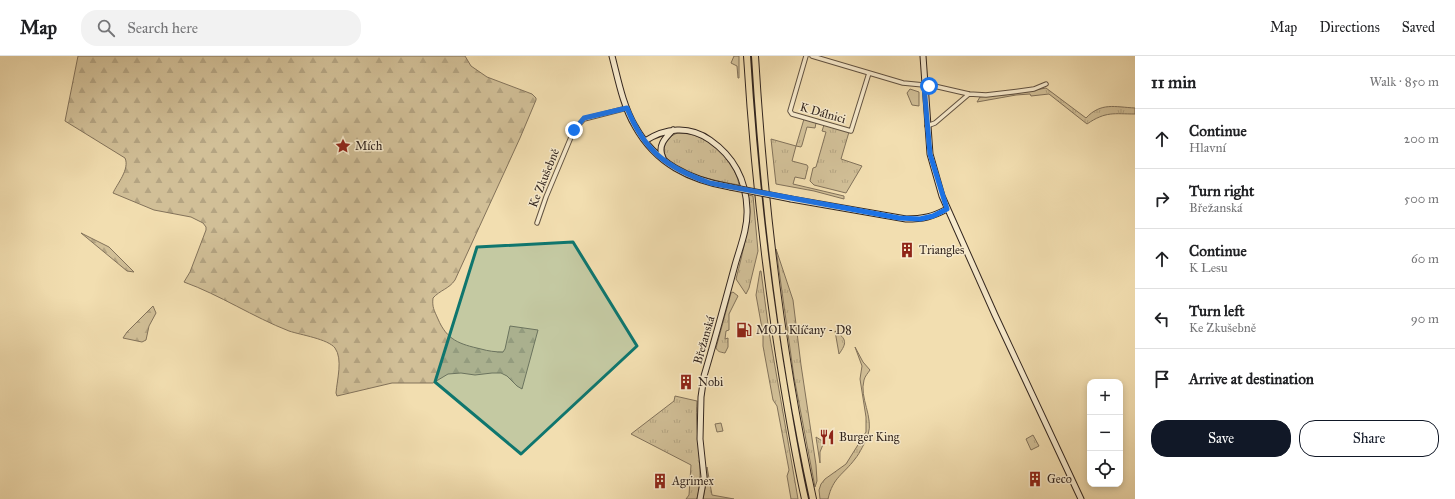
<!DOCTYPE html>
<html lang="en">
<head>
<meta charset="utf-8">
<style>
	body { margin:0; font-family:"IM FELL Great Primer",serif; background:#f2f2f2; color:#202124 }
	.controls { position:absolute; right:12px; bottom:12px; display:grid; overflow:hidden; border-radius:8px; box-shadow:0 2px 6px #0003 }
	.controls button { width:36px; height:36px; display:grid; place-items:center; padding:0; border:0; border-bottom:1px solid #e0e0e0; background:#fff; color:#202124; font:20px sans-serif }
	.stop { position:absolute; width:12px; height:12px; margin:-9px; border:3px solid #1a73e8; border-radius:50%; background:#fff }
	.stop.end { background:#1a73e8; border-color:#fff; box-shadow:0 1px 4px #0008 }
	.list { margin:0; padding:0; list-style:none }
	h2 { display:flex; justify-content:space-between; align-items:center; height:52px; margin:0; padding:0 16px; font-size:17px }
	h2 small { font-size:13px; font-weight:400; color:#757577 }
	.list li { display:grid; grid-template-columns:26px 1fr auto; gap:12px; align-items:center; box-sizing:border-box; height:60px; padding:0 16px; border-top:1px solid #e0e0e0 }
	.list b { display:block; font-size:15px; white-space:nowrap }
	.list p { margin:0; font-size:13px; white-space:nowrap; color:#757577 }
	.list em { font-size:13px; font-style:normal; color:#757577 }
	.actions { display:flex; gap:8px; padding:12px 16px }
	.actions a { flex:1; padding:9px 0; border:1px solid #111827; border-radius:16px; text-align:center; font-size:14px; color:#111827 }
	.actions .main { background:#111827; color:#fff }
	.icon { flex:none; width:22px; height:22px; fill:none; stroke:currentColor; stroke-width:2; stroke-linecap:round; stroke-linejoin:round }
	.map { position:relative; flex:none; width:1135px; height:443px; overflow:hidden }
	header { display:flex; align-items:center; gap:24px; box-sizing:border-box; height:56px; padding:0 20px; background:#fff; border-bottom:1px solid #e0e0e0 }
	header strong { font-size:19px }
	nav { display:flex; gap:22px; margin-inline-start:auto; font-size:14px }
	.search { width:280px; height:36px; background:#f2f2f2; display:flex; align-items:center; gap:10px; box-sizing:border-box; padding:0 14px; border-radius:16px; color:#757577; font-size:15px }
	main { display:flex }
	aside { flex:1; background:#fff }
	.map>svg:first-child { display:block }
	.grass { fill:url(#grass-tufts); stroke:#82725a }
	.forest { fill:url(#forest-firs); stroke:#82725a }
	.park { fill:#d1bf97; stroke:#82725a }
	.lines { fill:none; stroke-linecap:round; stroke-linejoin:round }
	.street-casing { stroke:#625342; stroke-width:5.5 }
	.secondary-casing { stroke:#32251e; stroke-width:7 }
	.highway-casing { stroke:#32251e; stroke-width:8 }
	.street { stroke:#f7eacc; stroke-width:3.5 }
	.secondary { stroke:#f7eacc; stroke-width:5 }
	.highway { stroke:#f2deb0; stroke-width:6 }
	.secondary-bridge-casing { stroke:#32251e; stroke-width:7; stroke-linecap:butt }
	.secondary-bridge { stroke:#f7eacc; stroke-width:5 }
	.route { stroke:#1a73e8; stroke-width:5 }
	.marked { fill:#0f766e; fill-opacity:0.2; stroke:#0f766e; stroke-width:3; stroke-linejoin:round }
	.labels { text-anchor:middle; stroke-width:3; stroke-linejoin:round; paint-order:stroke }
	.street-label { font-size:12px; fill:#32251e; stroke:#f7eacc }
	.poi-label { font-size:12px; fill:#32251e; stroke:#f7eacc; text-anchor:start }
</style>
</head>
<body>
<header>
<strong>Map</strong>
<div class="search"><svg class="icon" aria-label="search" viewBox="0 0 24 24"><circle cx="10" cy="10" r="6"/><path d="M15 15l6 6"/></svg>Search here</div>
<nav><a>Map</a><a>Directions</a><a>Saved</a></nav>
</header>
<main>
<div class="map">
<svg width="1135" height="443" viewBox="0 0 1135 443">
	<defs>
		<pattern id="grass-tufts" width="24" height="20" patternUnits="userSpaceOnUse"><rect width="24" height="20" fill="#d1bf97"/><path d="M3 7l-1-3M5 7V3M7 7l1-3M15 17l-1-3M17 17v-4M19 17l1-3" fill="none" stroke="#b4a482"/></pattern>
		<pattern id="forest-firs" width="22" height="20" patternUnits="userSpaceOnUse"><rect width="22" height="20" fill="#d1bf97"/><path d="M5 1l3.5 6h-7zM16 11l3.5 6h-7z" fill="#b4a482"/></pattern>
	</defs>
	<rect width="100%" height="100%" fill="#f2deb0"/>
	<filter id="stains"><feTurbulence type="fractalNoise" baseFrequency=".005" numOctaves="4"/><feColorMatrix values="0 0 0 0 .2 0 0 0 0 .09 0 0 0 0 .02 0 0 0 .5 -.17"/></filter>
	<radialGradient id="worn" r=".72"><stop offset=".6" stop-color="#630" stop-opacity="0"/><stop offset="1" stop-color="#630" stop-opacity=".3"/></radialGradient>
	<path class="grass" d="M734,0H739V22H738L737,10L731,7Z
		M1046,32L1086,62C1101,46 1115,51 1135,52V58C1114,58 1106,55 1087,68L1049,38L1031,40L1030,38L1016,39L977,46L980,41L1013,38Z
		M804,63L816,67L815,72L807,71L802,89L801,91L796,90L792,105L807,109L808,111L805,123L795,121L793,128L844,140V143L814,135L776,128L771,83L796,90Z
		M824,69L849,76L841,103L862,110L846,137L814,129L810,125L813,112L816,111L826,76L822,75Z
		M678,77C685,77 692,78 699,81C719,88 736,109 739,129C722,126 661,116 664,92C666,84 671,79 678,77Z
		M748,139L753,140L758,195L749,232L746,238L736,223C743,195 751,167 748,139Z
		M776,193L793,244L801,309L816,409L817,425L815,431L794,321Z
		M760,215H761L769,276L798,443H791L787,420L789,414L777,350L773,344L763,290V278L756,239Z
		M733,236L738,240L729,258V274L726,275L725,283L728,282V291L725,297C720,296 718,296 716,292L731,237Z
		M835,275C847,283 847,287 839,298Z
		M855,291L863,306L870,314C868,317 865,320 864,324C859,342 874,361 868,379C865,386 860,397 855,403C843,419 833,421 828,443H820L819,434L821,428L825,423L846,408L866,376V361L860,323L862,310Z
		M675,340L697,345C694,376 705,413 697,443H686L689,439L691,409L631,378L674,345Z
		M1033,379L1039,390L1031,394L1026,383Z
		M816,381L824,386L820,396V407Z
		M707,411L712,439L734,443H703L707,421Z"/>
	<path class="forest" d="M78,0H465L471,10L487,21L532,38L536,42V44L520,82L455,224C449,233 440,234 433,242C432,251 434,254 438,263C447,284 459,288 481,293C488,295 495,296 503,296L505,293L510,270L538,274L522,333L517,330L507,320L501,317H492L475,319L461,317L448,318L433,327H392L337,340L336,337C337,324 343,303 335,292C328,283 301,279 289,275C253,261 220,239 184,226L190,216L206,174V171L203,167L191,161L154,154L113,137C117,128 130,113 125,102L65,65Z
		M81,177L109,191L134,216L127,215Z
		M153,250L156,257L149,270L146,284L142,286L123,282L127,276Z"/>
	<path class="park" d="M910,33L919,36V50L912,49L907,37Z
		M721,367L723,375L717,376L715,368Z"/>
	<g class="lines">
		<defs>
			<path id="street" d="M806,0L790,55L792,58L851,75L869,17
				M812,0L903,27L934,30L969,38L986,39L1012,36L1034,33L1046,28
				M927,70L935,67L969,38
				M537,167L546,141L574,74L584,63L627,52"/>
			<path id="secondary" d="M612,0C618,23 623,50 635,70C656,108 690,124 730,131
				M923,0L930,98L942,140L995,259L1081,443
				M645,85C665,72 689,69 710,84C733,100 746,124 747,153C748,172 740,191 735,209C725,246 715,283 704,320L701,341L700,383L704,421L700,443
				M663,102C657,90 665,82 673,74
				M791,143L906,163C923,163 932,161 947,153"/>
			<path id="highway" d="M747,0C754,113 766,224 785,336C791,372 797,408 805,443
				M755,0C764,149 781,297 813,443"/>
		</defs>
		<use href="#street" class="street-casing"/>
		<use href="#secondary" class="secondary-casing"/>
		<use href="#highway" class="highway-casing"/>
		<use href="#street" class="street"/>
		<use href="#secondary" class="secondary"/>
		<use href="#highway" class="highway"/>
		<defs>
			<path id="secondary-bridge" d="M730,131L791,143"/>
		</defs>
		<use href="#secondary-bridge" class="secondary-bridge-casing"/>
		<use href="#secondary-bridge" class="secondary-bridge"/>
	</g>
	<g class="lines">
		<path class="route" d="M574,74L584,62L627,52C644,95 667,112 710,127L899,162L920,163L933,160L947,153L930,98L924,30H929"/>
	</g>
	<path class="marked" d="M573,186L637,290L521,398L435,326L477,191Z"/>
	<defs>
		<symbol id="sight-bare" viewBox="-9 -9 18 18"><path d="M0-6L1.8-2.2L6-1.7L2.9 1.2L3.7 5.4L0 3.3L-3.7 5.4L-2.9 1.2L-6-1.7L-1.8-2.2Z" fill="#8f2418" stroke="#f7eacc" stroke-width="2.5" paint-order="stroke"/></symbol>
		<symbol id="building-bare" viewBox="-9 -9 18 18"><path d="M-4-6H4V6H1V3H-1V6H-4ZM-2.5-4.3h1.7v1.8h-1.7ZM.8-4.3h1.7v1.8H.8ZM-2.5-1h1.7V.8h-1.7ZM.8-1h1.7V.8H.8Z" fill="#8f2418" stroke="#f7eacc" stroke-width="2.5" paint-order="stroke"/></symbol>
		<symbol id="fuel-bare" viewBox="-9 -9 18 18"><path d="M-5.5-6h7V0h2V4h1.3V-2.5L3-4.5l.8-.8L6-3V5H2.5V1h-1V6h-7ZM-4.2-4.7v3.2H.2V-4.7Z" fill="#8f2418" stroke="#f7eacc" stroke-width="2.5" paint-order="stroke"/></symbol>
		<symbol id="restaurant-bare" viewBox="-9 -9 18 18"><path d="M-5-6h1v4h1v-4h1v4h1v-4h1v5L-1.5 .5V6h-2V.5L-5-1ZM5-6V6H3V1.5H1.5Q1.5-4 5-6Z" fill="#8f2418" stroke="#f7eacc" stroke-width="2.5" paint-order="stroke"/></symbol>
	</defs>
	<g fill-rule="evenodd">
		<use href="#sight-bare" x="332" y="79" width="22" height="22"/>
		<use href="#building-bare" x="896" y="183" width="22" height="22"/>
		<use href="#fuel-bare" x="733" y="263" width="22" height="22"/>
		<use href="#building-bare" x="675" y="315" width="22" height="22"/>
		<use href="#restaurant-bare" x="816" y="370" width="22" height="22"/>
		<use href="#building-bare" x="1024" y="412" width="22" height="22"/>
		<use href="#building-bare" x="649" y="414" width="22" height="22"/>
	</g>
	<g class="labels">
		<g class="street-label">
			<text transform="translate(823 57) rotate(16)" y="4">K Dálnici</text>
			<text transform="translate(544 122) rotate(-68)" y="4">Ke Zkušebně</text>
			<text transform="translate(704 284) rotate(-74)" y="4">Břežanská</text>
		</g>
		<g class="poi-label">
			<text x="355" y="94">Mích</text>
			<text x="919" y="198">Triangles</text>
			<text x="756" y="278">MOL Klíčany - D8</text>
			<text x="698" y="330">Nobi</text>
			<text x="839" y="385">Burger King</text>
			<text x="1047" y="427">Geco</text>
			<text x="672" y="429">Agrimex</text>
		</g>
	</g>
	<rect width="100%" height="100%" filter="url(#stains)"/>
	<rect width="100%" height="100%" fill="url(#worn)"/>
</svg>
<div class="controls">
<button>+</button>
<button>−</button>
<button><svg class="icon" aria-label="locate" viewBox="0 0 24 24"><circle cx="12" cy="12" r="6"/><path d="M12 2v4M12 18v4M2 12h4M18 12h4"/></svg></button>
</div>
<div class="stop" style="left:929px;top:30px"></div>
<div class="stop end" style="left:574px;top:74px"></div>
</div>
<aside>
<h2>11 min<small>Walk · 850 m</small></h2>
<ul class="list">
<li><svg class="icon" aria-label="ahead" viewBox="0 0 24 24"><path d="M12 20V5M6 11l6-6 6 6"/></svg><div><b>Continue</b><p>Hlavní</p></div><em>200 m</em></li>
<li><svg class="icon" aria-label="right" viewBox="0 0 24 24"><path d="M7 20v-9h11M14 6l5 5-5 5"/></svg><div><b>Turn right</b><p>Břežanská</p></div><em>500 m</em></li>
<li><svg class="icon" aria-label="ahead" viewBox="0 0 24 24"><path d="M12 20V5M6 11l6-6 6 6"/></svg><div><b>Continue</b><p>K Lesu</p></div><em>60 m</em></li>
<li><svg class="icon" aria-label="left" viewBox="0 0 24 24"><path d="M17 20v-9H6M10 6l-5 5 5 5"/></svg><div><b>Turn left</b><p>Ke Zkušebně</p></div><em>90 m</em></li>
<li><svg class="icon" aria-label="arrive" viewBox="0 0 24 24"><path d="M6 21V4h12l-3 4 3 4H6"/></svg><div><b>Arrive at destination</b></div></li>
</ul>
<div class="actions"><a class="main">Save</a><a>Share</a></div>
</aside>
</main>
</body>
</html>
